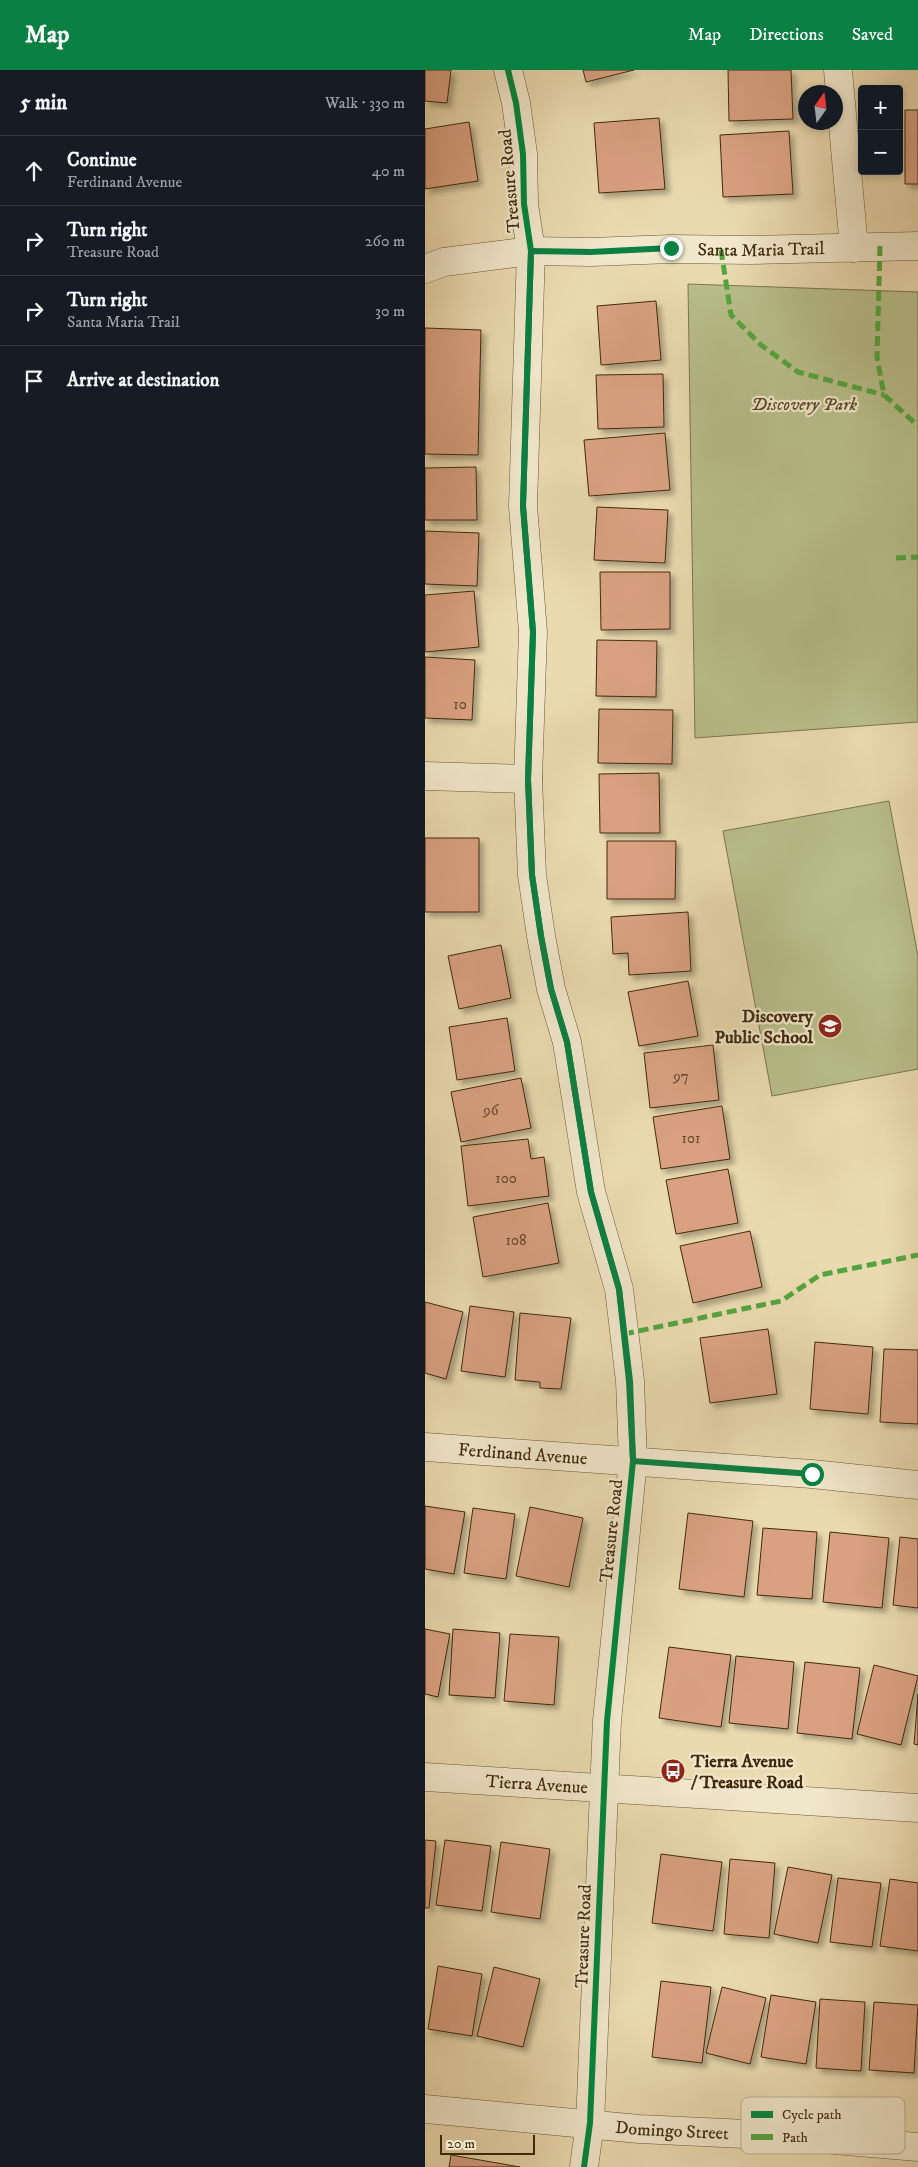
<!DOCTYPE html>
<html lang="en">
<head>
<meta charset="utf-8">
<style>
	body { margin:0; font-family:"IM FELL DW Pica",serif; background:#242831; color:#f1f3f6 }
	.controls { position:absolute; right:15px; top:15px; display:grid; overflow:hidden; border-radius:5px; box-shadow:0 2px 8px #0003 }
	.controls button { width:45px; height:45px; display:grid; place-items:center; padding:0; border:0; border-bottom:1px solid #363941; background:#171b24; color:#f1f3f6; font:25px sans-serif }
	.compass { position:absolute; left:373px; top:15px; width:45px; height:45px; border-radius:50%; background:#171b24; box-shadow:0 2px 8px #0003; rotate:14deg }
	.scale { position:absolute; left:15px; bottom:12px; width:95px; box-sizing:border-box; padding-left:5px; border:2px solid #402b0e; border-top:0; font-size:14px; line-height:18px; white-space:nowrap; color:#402b0e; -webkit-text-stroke:4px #f1e7cb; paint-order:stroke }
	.stop { position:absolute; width:15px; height:15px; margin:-11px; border:4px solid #0b8043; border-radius:50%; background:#fff }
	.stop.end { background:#0b8043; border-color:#fff; box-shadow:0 1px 5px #0008 }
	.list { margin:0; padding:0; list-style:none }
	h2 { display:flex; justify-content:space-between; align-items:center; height:65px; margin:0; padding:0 20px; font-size:21px }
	h2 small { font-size:16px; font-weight:400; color:#9ea1a6 }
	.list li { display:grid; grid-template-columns:32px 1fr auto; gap:15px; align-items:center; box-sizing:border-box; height:70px; padding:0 20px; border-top:1px solid #363941 }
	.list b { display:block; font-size:19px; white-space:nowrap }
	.list p { margin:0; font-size:16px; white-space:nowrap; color:#9ea1a6 }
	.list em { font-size:16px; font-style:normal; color:#9ea1a6 }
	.icon { flex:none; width:28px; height:28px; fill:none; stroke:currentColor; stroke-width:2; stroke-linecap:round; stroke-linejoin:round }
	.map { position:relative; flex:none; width:493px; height:2097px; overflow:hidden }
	header { display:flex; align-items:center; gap:30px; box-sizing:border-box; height:70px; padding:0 25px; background:#0b8043; color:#fff }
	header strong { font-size:24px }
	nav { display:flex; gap:28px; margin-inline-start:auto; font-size:18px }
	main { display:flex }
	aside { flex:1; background:#171b24 }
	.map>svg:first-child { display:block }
	.green { fill:#b8bf8a; stroke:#7c754c }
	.building { fill:#d9a181; stroke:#402b0e; filter:url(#shadow) }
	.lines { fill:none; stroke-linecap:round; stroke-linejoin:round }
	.minor-casing { stroke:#6a5736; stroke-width:29 }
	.minor { stroke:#f1e7cb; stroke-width:28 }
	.quiet { stroke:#54a43e; stroke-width:5; stroke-dasharray:10 5; stroke-linecap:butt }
	.cycleway-casing { stroke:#f1e7cb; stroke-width:9 }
	.cycleway { stroke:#00873e; stroke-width:6 }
	.route { stroke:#0b8043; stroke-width:6 }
	.labels { text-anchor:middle; stroke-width:4.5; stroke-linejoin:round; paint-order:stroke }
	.number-label { font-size:15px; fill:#66482b }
	.street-label { font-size:18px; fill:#402b0e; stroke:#f1e7cb }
	.park-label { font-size:18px; font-style:italic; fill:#584927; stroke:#f1e7cb }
	.poi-label { font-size:18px; font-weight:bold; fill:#402b0e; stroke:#f1e7cb; text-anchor:end }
	.key { fill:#f1e7cb; stroke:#bcaf92; stroke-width:1 }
	.key-label { font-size:14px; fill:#402b0e }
</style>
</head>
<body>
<header>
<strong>Map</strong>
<nav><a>Map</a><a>Directions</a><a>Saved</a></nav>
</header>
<main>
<aside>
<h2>5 min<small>Walk · 330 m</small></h2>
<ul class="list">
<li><svg class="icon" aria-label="ahead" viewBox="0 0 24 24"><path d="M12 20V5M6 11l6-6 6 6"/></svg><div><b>Continue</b><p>Ferdinand Avenue</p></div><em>40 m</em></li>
<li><svg class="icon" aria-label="right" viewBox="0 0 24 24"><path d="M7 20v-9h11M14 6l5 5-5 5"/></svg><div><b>Turn right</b><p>Treasure Road</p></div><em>260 m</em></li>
<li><svg class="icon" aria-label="right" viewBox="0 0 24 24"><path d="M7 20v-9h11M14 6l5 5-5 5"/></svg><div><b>Turn right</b><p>Santa Maria Trail</p></div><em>30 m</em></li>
<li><svg class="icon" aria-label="arrive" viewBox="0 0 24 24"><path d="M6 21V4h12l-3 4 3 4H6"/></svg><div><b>Arrive at destination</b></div></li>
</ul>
</aside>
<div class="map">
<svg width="493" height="2097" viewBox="0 0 493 2097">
	<defs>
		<filter id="shadow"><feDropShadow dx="4.5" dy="4.5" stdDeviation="2.5" flood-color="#0004"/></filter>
	</defs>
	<rect width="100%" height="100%" fill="#eadaaf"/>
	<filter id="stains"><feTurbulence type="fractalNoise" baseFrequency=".004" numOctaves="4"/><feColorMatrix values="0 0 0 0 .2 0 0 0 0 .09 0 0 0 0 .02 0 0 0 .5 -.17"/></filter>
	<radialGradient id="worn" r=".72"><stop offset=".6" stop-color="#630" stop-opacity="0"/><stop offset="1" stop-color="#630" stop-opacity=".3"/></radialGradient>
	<path class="green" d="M263,214L493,222V652L270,668Z
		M464,731L493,886V999L347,1026L298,761Z"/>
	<path class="building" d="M0,0H26L22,33L0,31Z
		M158,0H209L161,12Z
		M303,0H366L368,49L304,51Z
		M480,40H493V114H480Z
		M234,48L240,119L174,123L169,53Z
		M44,52L53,111L0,119V59Z
		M364,61L368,124L298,127L295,65Z
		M231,231L236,290L176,295L172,236Z
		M0,258L56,260L53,385L0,384Z
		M238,304L239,357L173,359L171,305Z
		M240,363L245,420L164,426L159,370Z
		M51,397L52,450H0V398Z
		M172,437L243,440L240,493L169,490Z
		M0,461L54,463L52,516L0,514Z
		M175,502H245V559L176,560Z
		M49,521L54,577L0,582V525Z
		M172,570L232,571L231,627L171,626Z
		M0,587L50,590L47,650L0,648Z
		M174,639L248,640L247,694L173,693Z
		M234,703L235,763H175L174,704Z
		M0,768H54V842H0Z
		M182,771H251L250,829H182Z
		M263,842L266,901L204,905L203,883L188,884L186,847Z
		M76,875L86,928L34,939L23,886Z
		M263,911L273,966L214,976L203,922Z
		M82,948L90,1001L32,1010L24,957Z
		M288,975L294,1030L225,1038L219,983Z
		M96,1008L106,1058L36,1072L26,1022Z
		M297,1036L305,1089L236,1099L228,1047Z
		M103,1069L106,1089L119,1087L124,1126L43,1136L36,1076Z
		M303,1099L313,1153L251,1164L241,1110Z
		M123,1133L134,1193L58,1207L48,1147Z
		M325,1161L337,1217L268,1233L255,1176Z
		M0,1232L38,1242L21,1309L0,1303Z
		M45,1236L89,1242L80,1307L36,1301Z
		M95,1243L146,1248L136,1319L115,1318V1312L90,1310Z
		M343,1259L352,1324L285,1333L275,1268Z
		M390,1272L448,1277L443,1344L385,1339Z
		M459,1279L493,1280V1354L455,1352Z
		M0,1436L40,1442L29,1504L0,1499Z
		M105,1437L158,1448L144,1517L91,1506Z
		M48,1438L90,1444L81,1509L39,1503Z
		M263,1443L328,1451L319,1527L254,1519Z
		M338,1458L392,1462L387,1529L332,1525Z
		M405,1462L464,1468L457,1538L398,1532Z
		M475,1467L493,1469V1538L468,1535Z
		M0,1559L25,1564L13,1627L0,1624Z
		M28,1559L75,1563L70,1628L24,1625Z
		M85,1564L134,1567L129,1635L79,1631Z
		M244,1577L306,1585L296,1657L234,1648Z
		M311,1586L369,1592L363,1659L304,1653Z
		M380,1592L435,1598L427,1669L372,1663Z
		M449,1595L493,1606L476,1675L432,1664Z
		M493,1624V1675L489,1674Z
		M0,1770L11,1771L4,1838H0Z
		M20,1770L66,1776L57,1841L11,1835Z
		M76,1772L125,1779L115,1849L66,1842Z
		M236,1784L297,1792L288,1861L227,1853Z
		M305,1789L350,1793L344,1868L299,1864Z
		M363,1797L407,1805L393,1873L349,1864Z
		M413,1808L456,1813L447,1877L405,1872Z
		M465,1809L493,1813V1881L455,1876Z
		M13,1896L57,1904L47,1966L3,1959Z
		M69,1897L115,1909L98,1977L52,1966Z
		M236,1911L286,1917L277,1993L227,1987Z
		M297,1917L341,1928L325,1994L281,1983Z
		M346,1925L391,1932L381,1994L336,1987Z
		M395,1929L440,1932L436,2001L391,1998Z
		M449,1932L493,1935L489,2003L444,2000Z
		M26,2085L95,2097H24Z"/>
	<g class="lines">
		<defs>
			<g id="minor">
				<path d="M83,0L91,33L98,84L99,134L106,181L98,436L108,562L103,709L107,805L116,866L126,919L142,972L166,1122L194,1219L205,1311L208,1391L182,1651L165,2053L159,2097"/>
				<path d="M413,0L429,178"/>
				<path id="s1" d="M0,199L19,192L106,181L166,182L246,179L325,180L493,176"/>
				<path d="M0,706L103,709"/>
				<path id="s2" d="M0,1377L387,1404L493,1415"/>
				<path id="s3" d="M0,1707L493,1738"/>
				<path id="s4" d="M0,2039L214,2059L363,2066L493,2077"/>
			</g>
		</defs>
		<use href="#minor" class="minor-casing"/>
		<use href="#minor" class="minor"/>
		<path class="quiet" d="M455,176L452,287L459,325L493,356
			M296,180L306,245L336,275L373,302L459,325
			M471,488L493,487
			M199,1264L356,1231L395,1205L493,1185"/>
		<defs>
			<path id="cycleway" d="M83,0L91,33L98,84L99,134L106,181L98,436L108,562L103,709L107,805L116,866L126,919L142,972L166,1122L194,1219L205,1311L208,1391L182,1651L165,2053L159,2097"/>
		</defs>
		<use href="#cycleway" class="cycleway-casing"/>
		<use href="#cycleway" class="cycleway"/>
	</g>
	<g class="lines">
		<path class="route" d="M246,178L166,182L106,181L98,436L108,562L103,710L107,805L116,866L126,919L142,972L166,1122L194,1219L204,1311L208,1391L387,1404"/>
	</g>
	<defs>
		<symbol id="school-disc" viewBox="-11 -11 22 22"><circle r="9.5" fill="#8f2418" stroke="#f1e7cb"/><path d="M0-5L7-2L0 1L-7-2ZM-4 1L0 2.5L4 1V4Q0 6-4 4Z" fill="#fff"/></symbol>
		<symbol id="bus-disc" viewBox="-11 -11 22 22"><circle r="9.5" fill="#8f2418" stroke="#f1e7cb"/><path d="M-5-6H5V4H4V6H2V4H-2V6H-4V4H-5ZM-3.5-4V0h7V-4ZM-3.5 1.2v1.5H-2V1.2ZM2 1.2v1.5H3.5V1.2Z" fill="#fff"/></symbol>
	</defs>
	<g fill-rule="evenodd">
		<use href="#school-disc" x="391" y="942" width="28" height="28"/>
		<use href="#bus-disc" x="234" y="1687" width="28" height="28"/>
	</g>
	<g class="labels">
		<g class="number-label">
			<text x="35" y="639">10</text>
			<text x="256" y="1011">97</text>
			<text x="66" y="1045">96</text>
			<text x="266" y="1073">101</text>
			<text x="81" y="1113">100</text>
			<text x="91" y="1175">108</text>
		</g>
		<g class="street-label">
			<text transform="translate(84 111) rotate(-95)" y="6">Treasure Road</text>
			<text dy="6" stroke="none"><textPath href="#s1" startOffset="338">Santa Maria Trail</textPath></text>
			<text dy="6" stroke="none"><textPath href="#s2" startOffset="98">Ferdinand Avenue</textPath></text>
			<text transform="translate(186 1461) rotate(-84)" y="6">Treasure Road</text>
			<text dy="6" stroke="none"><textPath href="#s3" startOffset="112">Tierra Avenue</textPath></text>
			<text transform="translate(158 1866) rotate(-88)" y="6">Treasure Road</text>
			<text dy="6" stroke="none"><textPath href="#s4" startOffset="248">Domingo Street</textPath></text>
		</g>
		<g class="park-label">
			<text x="379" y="340">Discovery Park</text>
		</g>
		<g class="poi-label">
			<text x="388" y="952">Discovery<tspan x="388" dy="21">Public School</tspan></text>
			<text x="266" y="1697" text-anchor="start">Tierra Avenue<tspan x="266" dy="21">/ Treasure Road</tspan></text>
		</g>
	</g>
	<rect x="316" y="2027" width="164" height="57" rx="8" class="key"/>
	<rect x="326" y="2041" width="22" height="7" fill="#00873e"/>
	<rect x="326" y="2064" width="22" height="6" fill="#54a43e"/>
	<g class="key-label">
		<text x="357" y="2049">Cycle path</text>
		<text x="357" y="2072">Path</text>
	</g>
	<rect width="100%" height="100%" filter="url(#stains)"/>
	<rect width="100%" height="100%" fill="url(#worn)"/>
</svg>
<div class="controls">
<button>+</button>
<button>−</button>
</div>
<svg class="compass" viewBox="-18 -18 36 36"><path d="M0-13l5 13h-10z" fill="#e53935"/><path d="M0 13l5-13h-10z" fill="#9ea1a6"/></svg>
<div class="scale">20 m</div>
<div class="stop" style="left:387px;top:1404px"></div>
<div class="stop end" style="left:246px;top:178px"></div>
</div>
</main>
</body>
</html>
